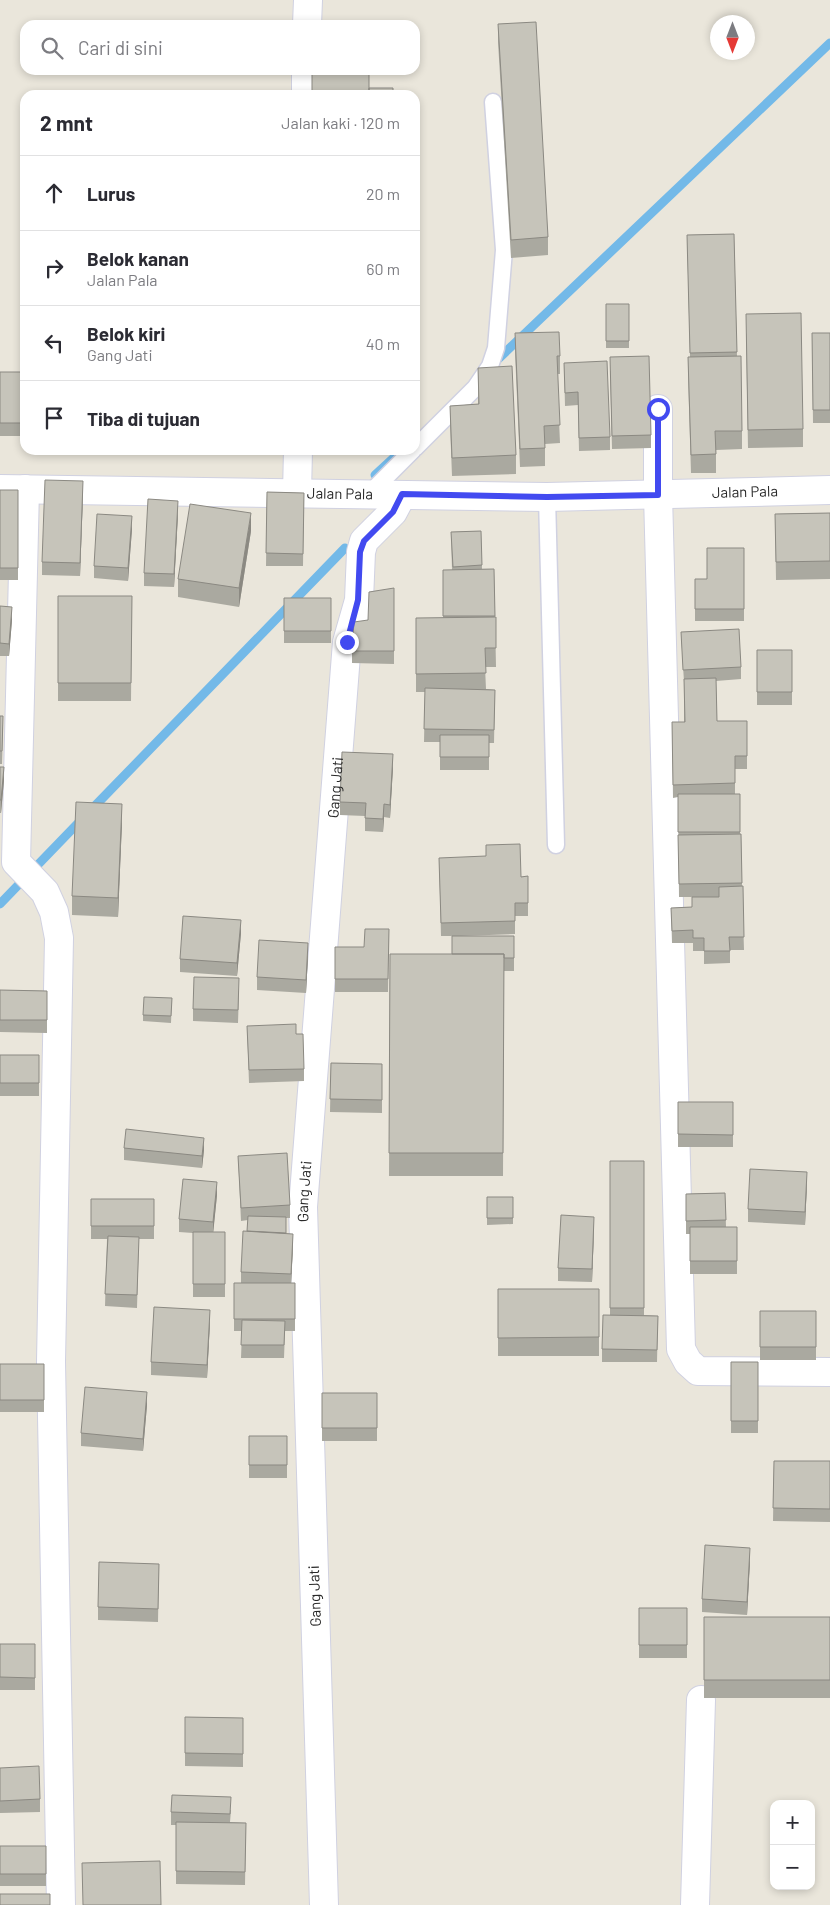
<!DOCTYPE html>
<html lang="id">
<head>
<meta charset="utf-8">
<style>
	body { margin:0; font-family:Barlow,sans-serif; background:#f2f2f3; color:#2b2b33 }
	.controls { position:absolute; right:15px; bottom:15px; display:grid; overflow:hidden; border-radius:10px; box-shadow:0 2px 8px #0003 }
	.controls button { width:45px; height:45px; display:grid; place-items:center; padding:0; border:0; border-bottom:1px solid #e1e1e2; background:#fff; color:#2b2b33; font:25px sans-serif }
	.compass { position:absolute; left:710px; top:15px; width:45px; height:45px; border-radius:50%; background:#fff; box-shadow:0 2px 8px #0003; rotate:180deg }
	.stop { position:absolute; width:15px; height:15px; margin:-11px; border:4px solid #424af0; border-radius:50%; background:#fff }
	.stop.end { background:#424af0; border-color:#fff; box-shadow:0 1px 5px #0008 }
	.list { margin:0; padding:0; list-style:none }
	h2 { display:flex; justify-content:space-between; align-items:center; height:65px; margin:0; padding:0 20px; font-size:21px }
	h2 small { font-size:16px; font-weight:400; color:#7c7c81 }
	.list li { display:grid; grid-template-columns:32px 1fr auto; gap:15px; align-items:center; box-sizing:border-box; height:75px; padding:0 20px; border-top:1px solid #e1e1e2 }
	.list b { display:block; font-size:19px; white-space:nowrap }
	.list p { margin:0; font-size:16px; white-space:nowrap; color:#7c7c81 }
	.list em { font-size:16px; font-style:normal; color:#7c7c81 }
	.icon { flex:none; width:28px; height:28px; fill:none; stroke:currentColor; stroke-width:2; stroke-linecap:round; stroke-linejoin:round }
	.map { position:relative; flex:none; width:830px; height:1905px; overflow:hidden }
	.search { position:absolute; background:#fff; box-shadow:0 2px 8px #0003; left:20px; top:20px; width:400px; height:55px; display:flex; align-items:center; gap:12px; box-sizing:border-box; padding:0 18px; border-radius:15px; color:#7c7c81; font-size:19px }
	.panel { position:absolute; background:#fff; box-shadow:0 2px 8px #0003; left:20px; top:90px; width:400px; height:365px; border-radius:15px }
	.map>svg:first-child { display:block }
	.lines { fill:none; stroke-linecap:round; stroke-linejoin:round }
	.stream { stroke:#73b9e8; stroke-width:9 }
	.service-casing { stroke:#d0d1e1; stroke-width:19 }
	.minor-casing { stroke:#d0d1e1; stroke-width:30 }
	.service { stroke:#fff; stroke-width:16 }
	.minor { stroke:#fff; stroke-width:28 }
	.wall { fill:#aaa9a0 }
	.shaded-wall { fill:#8b8982 }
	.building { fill:#c6c4ba; stroke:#8b8982 }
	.route { stroke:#424af0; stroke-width:6 }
	.labels { text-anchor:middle; stroke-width:4; stroke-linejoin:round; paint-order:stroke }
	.street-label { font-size:15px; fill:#292929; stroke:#fff }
</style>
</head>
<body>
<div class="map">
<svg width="830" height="1905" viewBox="0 0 830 1905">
	<rect width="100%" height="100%" fill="#eae6db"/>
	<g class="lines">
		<path class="stream" d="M495,362L830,43
			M375,475L400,452
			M91,810L345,548
			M0,904L82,819"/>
		<defs>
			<path id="service" d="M415,448L475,388L490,366L496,348L504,250L493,102
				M368,495L413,450
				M547,497L556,845"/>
			<g id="minor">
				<path d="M307,25L308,0"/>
				<path d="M306,95V70"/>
				<path d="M658,409V495L681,1349L688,1362L698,1371L830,1372"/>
				<path id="s1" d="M0,489L547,497L830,490"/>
				<path d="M25,489L16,862L45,892L54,912L59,938L51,1362L61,1905"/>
				<path d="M297,493L298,450"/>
				<path id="s2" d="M324,1905L303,1207L347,642L359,600L361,552L364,541L393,512L402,495"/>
				<path d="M695,1905L701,1700"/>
			</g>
		</defs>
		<use href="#service" class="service-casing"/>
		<use href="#minor" class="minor-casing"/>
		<use href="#service" class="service"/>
		<use href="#minor" class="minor"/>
	</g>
	<path class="wall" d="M498,24L548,237V255L511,258L498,42Z
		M734,234L737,356L742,431V449L716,450V473H691L688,375V357H690L687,235Z
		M415,277L418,325V338H415Z
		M606,304H629V348H606Z
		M515,333L560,356V374H557L560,443L545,444V466L520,467L515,352Z
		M746,333L803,429V447L748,448Z
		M812,333H830V423H813Z
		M564,363L610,437V450L579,451L578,405L565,406Z
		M478,368L516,455V474L452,476L450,424V406L478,404Z
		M610,370L651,435V448L612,449Z
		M0,372H25V436H0Z
		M0,490H18V580H0Z
		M267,492L304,493L303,566H266Z
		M83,494L80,576L42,575V562Z
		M830,513V579L776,580L775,514Z
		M178,514L174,587L144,586V573Z
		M132,529L128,581L94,578V566Z
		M251,531L239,607L178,597V579Z
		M481,531L482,569H494L496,667H485L486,689L495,690L494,743H489V770H440V742H424L425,692H416V618H443V570H452L451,532Z
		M744,548V621H695V579H707Z
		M394,588V664L352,663V651L368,620Z
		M58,596H132L131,701H58Z
		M284,598H331V643H284Z
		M0,606L12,620L9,656H0Z
		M681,632L741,667V679L716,681L717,721H747V769H735V794H740V834H741L742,886L744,950H730V963L704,964V951H693V943H672L671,908L692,907V897H719H679L678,797L673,798L672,722H684V682Z
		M757,650H792V705H757Z
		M0,716L3,729L2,764H0Z
		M0,767L4,780L1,813H0Z
		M393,767L390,818L384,817L383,832L365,831V816L340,815V802Z
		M122,822L118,917L72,915V896Z
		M439,858L521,877L528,876V916H515V934L461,936H514V971H504L503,1176H389L390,954H452V936H441Z
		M389,929L388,992H335V947H364Z
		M241,933L237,976L180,972V959Z
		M308,956L306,993L257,990V977Z
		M0,990L47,991V1033L0,1032Z
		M239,991L238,1023L193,1021V1009Z
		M172,998L171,1023L143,1021V1015Z
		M247,1026L296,1034L304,1069V1081L249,1083Z
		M0,1055H39V1096H0Z
		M331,1063L382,1064V1113L330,1112Z
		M678,1102H733V1147H678Z
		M124,1148L204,1150L202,1168L124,1160Z
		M238,1156L290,1205V1218H286V1233L293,1246L291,1283H295V1331H285L284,1358H241L242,1331H234V1283H241V1272L247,1231L248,1220L241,1221Z
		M610,1161H644V1315L658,1316L657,1362H602V1349L610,1315Z
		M807,1184L805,1225L748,1222V1209Z
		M725,1193L726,1227H737V1274H690V1234H686V1194Z
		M217,1195L213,1232H225V1297H193V1233L179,1232V1219Z
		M487,1197H513V1224L487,1225Z
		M91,1199H154V1239H139L137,1308L105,1306L107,1239H91Z
		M594,1229L592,1282L558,1281V1268Z
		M498,1289H599V1356H498Z
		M760,1311H816V1360H760Z
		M210,1322L207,1378L151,1375V1362Z
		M731,1362H758V1433H731Z
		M0,1364H44V1412H0Z
		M322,1393H377V1441H322Z
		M147,1405L143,1451L81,1446V1433Z
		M249,1436H287V1478H249Z
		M774,1461H830V1522L773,1521Z
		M750,1561L747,1615L702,1612V1599Z
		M159,1564L158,1622L98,1620V1607Z
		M639,1608H687V1658H639Z
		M704,1617H830V1698H704Z
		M0,1644H35V1690H0Z
		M185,1717L243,1718V1767L185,1766Z
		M0,1768L40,1799V1812L0,1813Z
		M231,1810L230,1822L246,1823L245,1885L176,1884V1825H171V1812Z
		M0,1846H46V1886H0Z"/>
	<path class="shaded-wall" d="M83,481V494L80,576V563Z
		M178,501V514L174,587V574Z
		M251,513V531L239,607V588Z
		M132,516V529L128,581V568Z
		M12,607V620L9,656V644Z
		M393,754V767L390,818V805Z
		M4,767V780L1,813V800Z
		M122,804V822L118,917V898Z
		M384,804V817L383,832V819Z
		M241,920V933L237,976V963Z
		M308,943V956L306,993V980Z
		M204,1138V1150L202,1168V1156Z
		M807,1172V1184L805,1225V1212Z
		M217,1182V1195L213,1235V1222Z
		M594,1217V1229L592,1282V1269Z
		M293,1234V1246L291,1287V1274Z
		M210,1310V1322L207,1378V1365Z
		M147,1392V1405L143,1451V1439Z
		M750,1548V1561L747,1615V1602Z"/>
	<path class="building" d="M536,22L548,237L511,240L498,24Z
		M312,70H369V95H312Z
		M369,88H393V95H369Z
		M734,234L737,352L690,353L687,235Z
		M415,277L418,325H415Z
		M606,304H629V341H606Z
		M801,313L803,429L748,430L746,314Z
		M559,332L560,356H557L560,425L544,426L545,448L520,449L515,333Z
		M812,333H830V410H813Z
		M649,356L651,435L612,436L610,357Z
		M741,356L742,431H715L716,454L691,455L688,357Z
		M607,361L610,437L579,438L578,392L565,393L564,363Z
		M512,366L516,455L452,458L450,406L479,404L478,368Z
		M0,372H25V423H0Z
		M45,480L83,481L80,563L42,562Z
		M0,490H18V568H0Z
		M267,492L304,493L303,554L266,553Z
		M148,499L178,501L174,574L144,573Z
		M190,504L251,513L239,588L178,579Z
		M830,513V561L776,562L775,514Z
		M97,514L132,516L128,568L94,566Z
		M481,531L482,565L453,567L451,532Z
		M707,548H744V609H695V579H707Z
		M494,569L495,616H443V570Z
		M394,588V651H352L354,622L368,620L369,592Z
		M58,596H132L131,683H58Z
		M284,598H331V631H284Z
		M0,606L12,607L9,644L0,643Z
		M496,617V648H485L486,673L416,674V618Z
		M739,629L741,667L683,670L681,632Z
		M757,650H792V692H757Z
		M716,678L717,721H747V756H735V783L673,785L672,722H685L684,679Z
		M425,688L495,690L494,730L424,729Z
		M0,716H3L2,751H0Z
		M440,735H489V757H440Z
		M342,752L393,754L390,805L384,804L383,819L365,818L366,803L340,802Z
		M0,767H4L1,800H0Z
		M678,794H740V832H678Z
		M76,802L122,804L118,898L72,896Z
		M741,834L742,883L679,884L678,835Z
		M520,844L521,877L528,876V903H515V921L441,923L439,858L486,856V845Z
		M743,886L744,937H729L730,951H704V938H693V930L672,931L671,908L692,907V897H719V887Z
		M183,916L241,920L237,963L180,959Z
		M365,929H389L388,979H335V947H364Z
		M452,936H514V958H504V954H452Z
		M259,940L308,943L306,980L257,977Z
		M390,954H504L503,1153H389Z
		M194,977L239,978L238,1010L193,1009Z
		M0,990L47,991V1020H0Z
		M144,997L172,998L171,1016L143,1015Z
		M296,1024V1034H303L304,1069L249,1070L247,1026Z
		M0,1055H39V1083H0Z
		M331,1063L382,1064V1100L330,1099Z
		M678,1102H733V1135L678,1134Z
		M126,1129L204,1138L202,1156L124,1148Z
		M287,1153L290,1205L241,1208L238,1156Z
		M610,1161H644V1308H610Z
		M750,1169L807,1172L805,1212L748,1209Z
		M183,1179L217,1182L213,1222L179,1219Z
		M725,1193L726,1220L686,1221V1194Z
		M487,1197H513V1218H487Z
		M91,1199H154V1226H91Z
		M561,1215L594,1217L592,1269L558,1268Z
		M248,1216L286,1217V1233L247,1231Z
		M690,1227H737V1261H690Z
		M243,1231L293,1234L291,1274L241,1272Z
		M193,1232H225V1284H193Z
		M108,1236L139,1237L137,1295L105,1294Z
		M234,1283H295V1319H234Z
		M498,1289H599V1337L498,1338Z
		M154,1307L210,1310L207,1365L151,1362Z
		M760,1311H816V1347H760Z
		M603,1315L658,1316L657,1350L602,1349Z
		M242,1320L285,1321L284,1345H241Z
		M731,1362H758V1421H731Z
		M0,1364H44V1400H0Z
		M85,1387L147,1392L143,1439L81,1433Z
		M322,1393H377V1428H322Z
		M249,1436H287V1465H249Z
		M774,1461H830V1509L773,1508Z
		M705,1545L750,1548L747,1602L702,1599Z
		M99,1562L159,1564L158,1609L98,1607Z
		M639,1608H687V1645H639Z
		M704,1617H830V1680H704Z
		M0,1644H35V1678L0,1677Z
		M185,1717L243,1718V1754L185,1753Z
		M39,1766L40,1799L0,1801V1768Z
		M172,1795L231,1797L230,1814L171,1812Z
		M176,1822L246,1823L245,1872L176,1871Z
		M0,1846H46V1874H0Z
		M160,1861L161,1905H83L82,1863Z
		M0,1894H50V1905H0Z"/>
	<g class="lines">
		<path class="route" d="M347,642L358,600L360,552L364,541L393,512L402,494L547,497L658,495V409"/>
	</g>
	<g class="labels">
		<g class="street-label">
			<text dy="5" stroke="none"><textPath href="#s1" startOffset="745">Jalan Pala</textPath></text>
			<text dy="5" stroke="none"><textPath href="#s1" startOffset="340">Jalan Pala</textPath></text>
			<text dy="5" stroke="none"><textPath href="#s2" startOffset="1119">Gang Jati</textPath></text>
			<text dy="5" stroke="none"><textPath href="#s2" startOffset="714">Gang Jati</textPath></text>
			<text transform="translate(315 1596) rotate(-92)" y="5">Gang Jati</text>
		</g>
	</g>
</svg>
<div class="controls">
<button>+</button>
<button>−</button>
</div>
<svg class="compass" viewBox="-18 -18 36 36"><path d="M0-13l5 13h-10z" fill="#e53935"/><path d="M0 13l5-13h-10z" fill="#7c7c81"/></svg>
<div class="stop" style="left:658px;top:409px"></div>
<div class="stop end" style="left:347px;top:642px"></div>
<div class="search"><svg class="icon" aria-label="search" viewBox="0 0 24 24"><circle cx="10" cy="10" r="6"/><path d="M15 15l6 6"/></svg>Cari di sini</div>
<section class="panel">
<h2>2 mnt<small>Jalan kaki · 120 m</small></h2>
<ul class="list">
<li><svg class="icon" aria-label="ahead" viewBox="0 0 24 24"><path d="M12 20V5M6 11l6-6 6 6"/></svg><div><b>Lurus</b></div><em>20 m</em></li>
<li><svg class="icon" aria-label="right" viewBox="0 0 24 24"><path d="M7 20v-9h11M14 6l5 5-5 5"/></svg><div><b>Belok kanan</b><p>Jalan Pala</p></div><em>60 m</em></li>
<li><svg class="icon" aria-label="left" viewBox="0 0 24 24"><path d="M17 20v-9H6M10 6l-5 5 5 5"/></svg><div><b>Belok kiri</b><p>Gang Jati</p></div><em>40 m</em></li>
<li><svg class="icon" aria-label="arrive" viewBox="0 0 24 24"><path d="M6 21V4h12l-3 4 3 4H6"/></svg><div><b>Tiba di tujuan</b></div></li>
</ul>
</section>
</div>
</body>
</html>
